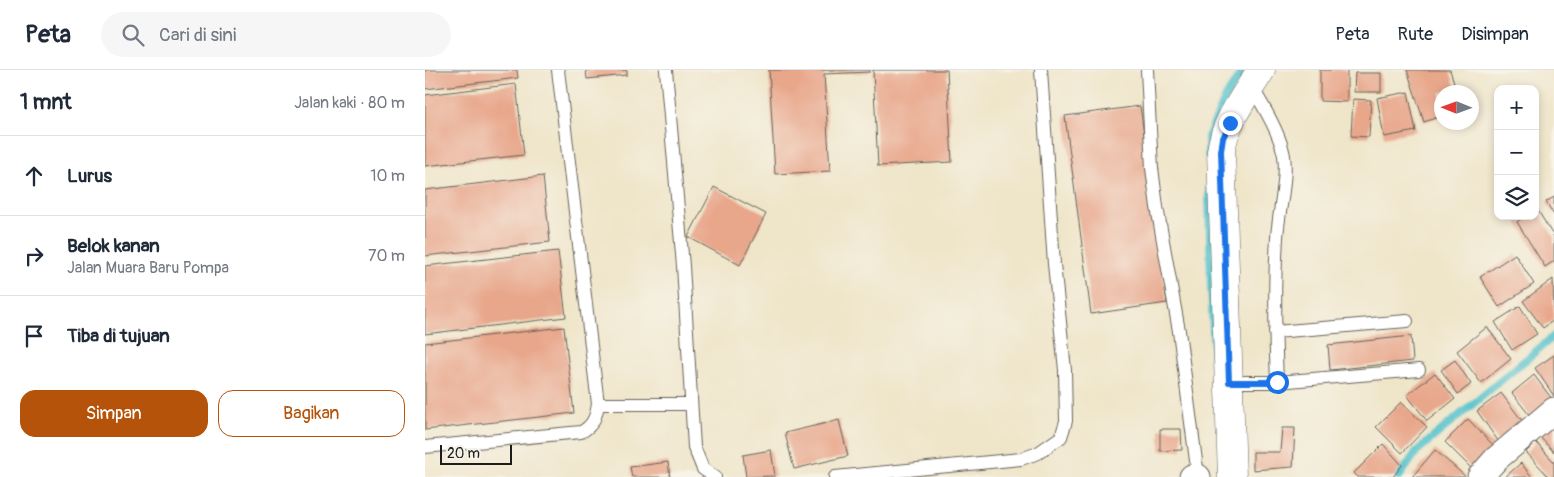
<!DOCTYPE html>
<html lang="id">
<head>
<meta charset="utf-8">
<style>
	body { margin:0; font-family:Pangolin,sans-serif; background:#f6f6f7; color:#1f2937 }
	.controls { position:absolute; right:15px; top:15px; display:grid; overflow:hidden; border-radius:10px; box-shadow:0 2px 8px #0003 }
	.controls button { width:45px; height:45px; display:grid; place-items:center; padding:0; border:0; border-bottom:1px solid #e0e1e3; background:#fff; color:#1f2937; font:25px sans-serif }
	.compass { position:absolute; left:1009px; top:15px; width:45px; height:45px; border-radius:50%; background:#fff; box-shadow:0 2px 8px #0003; rotate:271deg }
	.scale { position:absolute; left:15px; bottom:12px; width:72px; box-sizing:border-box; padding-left:5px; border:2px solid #1c1c1c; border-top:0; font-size:14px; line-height:18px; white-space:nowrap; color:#1c1c1c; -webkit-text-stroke:4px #f7f3e8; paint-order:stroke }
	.stop { position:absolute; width:15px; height:15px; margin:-11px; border:4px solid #1a73e8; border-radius:50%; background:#fff }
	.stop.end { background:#1a73e8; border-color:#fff; box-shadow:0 1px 5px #0008 }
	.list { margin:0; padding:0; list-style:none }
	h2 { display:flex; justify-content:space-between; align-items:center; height:65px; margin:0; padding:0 20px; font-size:21px }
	h2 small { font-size:16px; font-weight:400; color:#747a83 }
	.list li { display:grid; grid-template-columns:32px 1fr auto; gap:15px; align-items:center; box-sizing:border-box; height:80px; padding:0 20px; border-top:1px solid #e0e1e3 }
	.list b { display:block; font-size:19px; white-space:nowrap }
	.list p { margin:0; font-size:16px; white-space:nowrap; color:#747a83 }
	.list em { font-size:16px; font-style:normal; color:#747a83 }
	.actions { display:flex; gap:10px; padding:15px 20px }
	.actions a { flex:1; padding:11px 0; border:1px solid #b45309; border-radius:15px; text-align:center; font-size:18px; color:#b45309 }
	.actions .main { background:#b45309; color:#fff }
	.icon { flex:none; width:28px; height:28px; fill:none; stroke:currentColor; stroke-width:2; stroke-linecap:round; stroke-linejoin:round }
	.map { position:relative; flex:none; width:1129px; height:407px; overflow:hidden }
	header { display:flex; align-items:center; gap:30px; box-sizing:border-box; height:70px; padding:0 25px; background:#fff; border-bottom:1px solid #e0e1e3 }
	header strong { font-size:24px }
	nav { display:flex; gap:28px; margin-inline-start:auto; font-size:18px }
	.search { width:350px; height:45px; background:#f6f6f7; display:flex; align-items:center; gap:12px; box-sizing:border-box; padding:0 18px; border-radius:28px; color:#747a83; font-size:19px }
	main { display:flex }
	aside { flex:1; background:#fff }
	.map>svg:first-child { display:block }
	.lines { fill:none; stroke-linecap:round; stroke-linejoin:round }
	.stream { stroke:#56c3cc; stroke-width:8 }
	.building { fill:#e8a68a }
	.lane-casing { stroke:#666259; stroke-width:14 }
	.street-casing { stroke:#666259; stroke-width:27 }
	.secondary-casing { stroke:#666259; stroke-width:29 }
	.lane { stroke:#fff; stroke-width:12 }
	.street { stroke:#fff; stroke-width:25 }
	.secondary { stroke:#fff; stroke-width:28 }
	.route { stroke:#1a73e8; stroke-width:6 }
</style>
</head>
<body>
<header>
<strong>Peta</strong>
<div class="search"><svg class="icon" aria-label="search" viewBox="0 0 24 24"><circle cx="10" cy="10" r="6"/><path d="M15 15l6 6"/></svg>Cari di sini</div>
<nav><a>Peta</a><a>Rute</a><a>Disimpan</a></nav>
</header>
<main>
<aside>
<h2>1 mnt<small>Jalan kaki · 80 m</small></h2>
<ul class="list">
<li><svg class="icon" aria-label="ahead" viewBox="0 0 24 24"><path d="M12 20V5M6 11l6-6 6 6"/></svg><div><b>Lurus</b></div><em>10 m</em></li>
<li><svg class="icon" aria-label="right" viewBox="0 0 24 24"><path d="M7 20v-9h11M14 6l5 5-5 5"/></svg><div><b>Belok kanan</b><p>Jalan Muara Baru Pompa</p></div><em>70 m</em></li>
<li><svg class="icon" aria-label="arrive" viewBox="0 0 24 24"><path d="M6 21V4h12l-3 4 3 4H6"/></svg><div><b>Tiba di tujuan</b></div></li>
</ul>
<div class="actions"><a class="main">Simpan</a><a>Bagikan</a></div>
</aside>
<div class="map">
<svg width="1129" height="407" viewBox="0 0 1129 407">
	<rect width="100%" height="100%" fill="#f7f3e8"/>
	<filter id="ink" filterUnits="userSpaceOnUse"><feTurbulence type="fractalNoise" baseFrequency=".02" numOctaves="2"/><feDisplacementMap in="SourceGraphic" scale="10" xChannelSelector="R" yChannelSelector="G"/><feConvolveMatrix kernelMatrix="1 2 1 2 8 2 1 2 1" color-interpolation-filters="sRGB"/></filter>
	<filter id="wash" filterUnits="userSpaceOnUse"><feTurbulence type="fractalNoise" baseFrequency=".0096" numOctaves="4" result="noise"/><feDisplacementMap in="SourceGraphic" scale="20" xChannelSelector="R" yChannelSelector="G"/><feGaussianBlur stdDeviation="1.12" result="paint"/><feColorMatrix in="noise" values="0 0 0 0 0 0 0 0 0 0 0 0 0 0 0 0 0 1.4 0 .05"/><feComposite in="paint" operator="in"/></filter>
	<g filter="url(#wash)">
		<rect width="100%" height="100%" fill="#efe5c9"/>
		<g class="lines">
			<path class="stream" d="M783,85V67L801,27L818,0
				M784,119L786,211L791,330
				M974,407L992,381L1129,266"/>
		</g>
		<g id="blocks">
			<path class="building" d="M0,0H92L93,8L0,19Z
				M161,0H202V5L162,9Z
				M344,0H445V2L399,4L405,101L350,104Z
				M448,0H522L527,92L453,96Z
				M895,0H922V32L895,31Z
				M982,0H1025L1032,22H1016V46L999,52Z
				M930,3H956V22H929Z
				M91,14L99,85L0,96V25Z
				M983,22L991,61L959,67L952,28Z
				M928,29L946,30L944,67L926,66Z
				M715,36L742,233L666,244L640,46Z
				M118,106L125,172L0,186V120Z
				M289,117L341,144L315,195L263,167Z
				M1129,127V145L1121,132Z
				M1112,139L1129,167V191L1120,197L1092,152L1100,146H1110V140Z
				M133,181L141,247L0,264V196Z
				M1090,184L1109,214L1074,237L1055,207Z
				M1128,209L1129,250L1118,258L1098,231Z
				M1095,236L1112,264L1087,280L1070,252Z
				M139,257L149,343L0,360V273Z
				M1062,257L1086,289L1056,313L1032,281Z
				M986,266L988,291L905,300L903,275Z
				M1129,285V326L1110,298Z
				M1030,290L1046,314L1033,324L1016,300Z
				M1010,303L1030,329L1002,351L982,325Z
				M1109,305L1127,329L1105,346L1087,323Z
				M1076,323L1101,356L1076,375L1052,341Z
				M976,332L1002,357L977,383L951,357Z
				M1043,349L1070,377L1048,400L1020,372Z
				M414,350L423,386L369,399L360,363Z
				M1129,354V382L1115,367Z
				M857,358H870L868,397L828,400V382H855Z
				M735,359H756L757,380L735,381Z
				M1111,372L1129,392V407H1124L1101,382Z
				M958,374L977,395L968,407H933L929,403Z
				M346,380L350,406L321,407L318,385Z
				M1010,380L1041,407H987Z
				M243,392L245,407H207L205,397Z
				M1096,393L1107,407H1080Z"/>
		</g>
	</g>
	<g filter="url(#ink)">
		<use href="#blocks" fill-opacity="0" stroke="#666259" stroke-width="1"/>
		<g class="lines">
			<defs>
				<path id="lane" d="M241,0L258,196L269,377L278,399L290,407
					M722,0L727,98L732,137L754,261L773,406
					M826,16C838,35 853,60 858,81C864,103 853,144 852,168C849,215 850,264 852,312
					M850,262L982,251
					M804,312H852L994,300
					M173,334H266
					M0,377L156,362C168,356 171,347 173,334L133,0
					M410,407L596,389L613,383L636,367L641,351L640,300L629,194L616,0"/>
				<path id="street" d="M767,407H773
					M1055,407L1071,389L1129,340"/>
				<path id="secondary" d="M807,407L796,81C800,51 821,25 836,0"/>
			</defs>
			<use href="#lane" class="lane-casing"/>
			<use href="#street" class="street-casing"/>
			<use href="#secondary" class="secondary-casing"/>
			<use href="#lane" class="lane"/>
			<use href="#street" class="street"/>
			<use href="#secondary" class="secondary"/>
		</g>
	</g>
	<g class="lines" filter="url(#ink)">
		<path class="route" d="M805,53L798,68L796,81L804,312H852"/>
	</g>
</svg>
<div class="controls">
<button>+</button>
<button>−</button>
<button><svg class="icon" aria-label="layers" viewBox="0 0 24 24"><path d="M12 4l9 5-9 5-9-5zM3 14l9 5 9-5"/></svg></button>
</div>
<svg class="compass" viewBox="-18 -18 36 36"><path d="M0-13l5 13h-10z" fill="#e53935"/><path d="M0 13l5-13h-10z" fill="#747a83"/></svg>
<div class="scale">20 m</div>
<div class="stop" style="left:852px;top:312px"></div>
<div class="stop end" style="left:805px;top:53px"></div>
</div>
</main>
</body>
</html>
